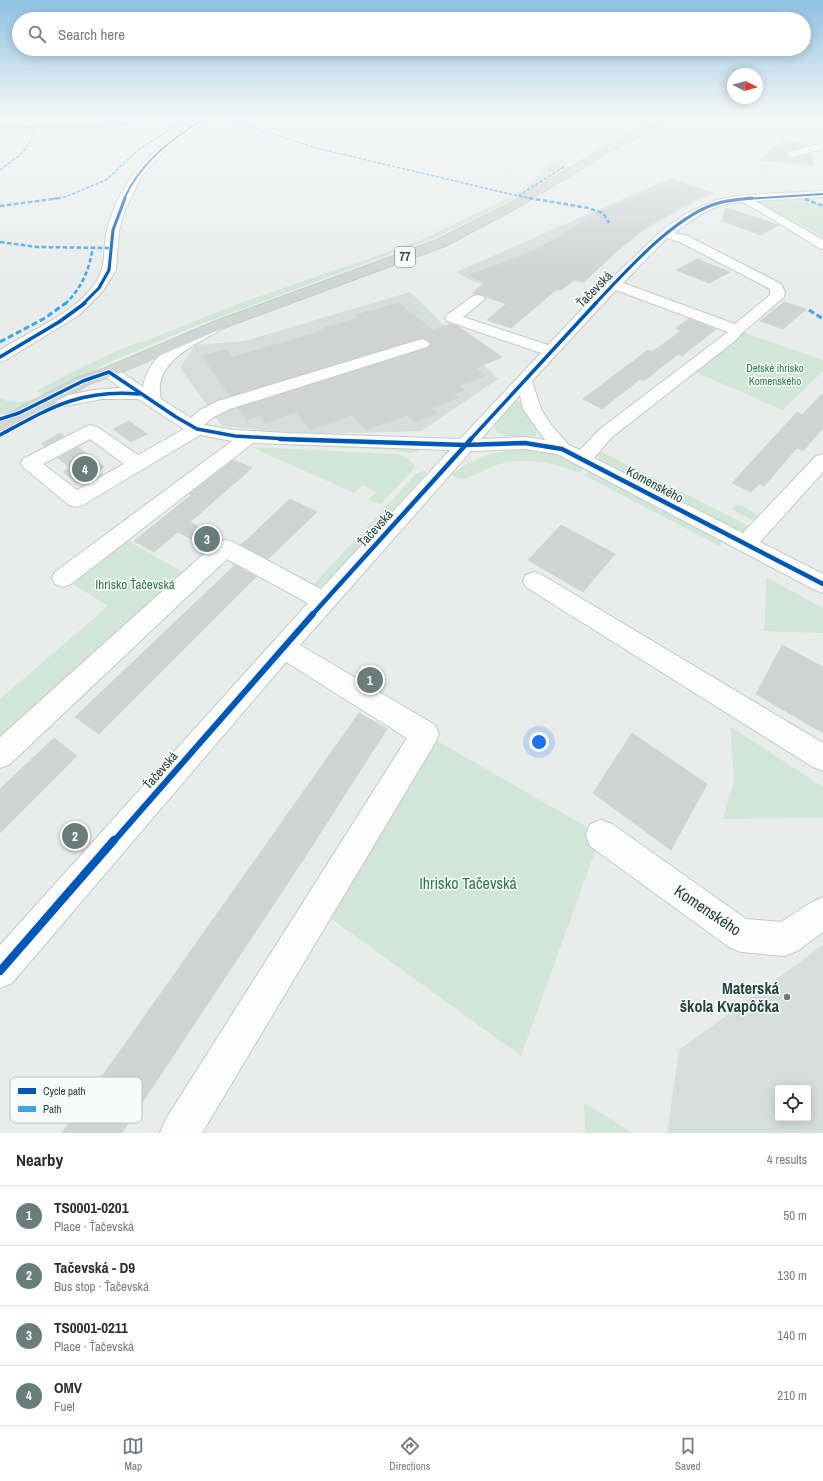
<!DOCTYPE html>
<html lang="en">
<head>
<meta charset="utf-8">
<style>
	body { margin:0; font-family:"Archivo Narrow",sans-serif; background:#f7f7f7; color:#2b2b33 }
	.controls { position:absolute; right:12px; bottom:12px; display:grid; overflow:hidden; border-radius:4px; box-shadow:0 2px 10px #0003 }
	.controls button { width:36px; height:36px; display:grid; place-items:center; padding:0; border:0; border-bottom:1px solid #e1e1e2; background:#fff; color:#2b2b33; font:20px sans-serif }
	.compass { position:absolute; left:727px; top:68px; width:36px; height:36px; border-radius:50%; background:#fff; box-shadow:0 2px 10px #0003; rotate:96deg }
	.you { position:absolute; left:539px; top:742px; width:14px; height:14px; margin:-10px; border:3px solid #fff; border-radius:50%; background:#1a73e8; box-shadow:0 0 0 6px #1a73e833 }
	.badge { display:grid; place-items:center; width:26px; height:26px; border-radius:50%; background:#697e78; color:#fff; font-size:13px; font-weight:700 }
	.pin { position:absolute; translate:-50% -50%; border:2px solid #fff; box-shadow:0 1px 4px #0006 }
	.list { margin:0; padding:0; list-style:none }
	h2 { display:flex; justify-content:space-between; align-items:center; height:52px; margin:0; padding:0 16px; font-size:17px }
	h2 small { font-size:13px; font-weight:400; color:#7c7c81 }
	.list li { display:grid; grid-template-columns:26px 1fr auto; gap:12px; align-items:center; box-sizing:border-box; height:60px; padding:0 16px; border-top:1px solid #e1e1e2 }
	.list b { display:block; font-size:15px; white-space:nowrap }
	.list p { margin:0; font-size:13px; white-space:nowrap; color:#7c7c81 }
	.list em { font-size:13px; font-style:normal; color:#7c7c81 }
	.icon { flex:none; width:22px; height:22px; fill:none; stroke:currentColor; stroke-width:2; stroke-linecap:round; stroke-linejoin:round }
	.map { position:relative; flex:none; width:823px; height:1133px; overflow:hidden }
	.search { position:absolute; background:#fff; box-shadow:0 2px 10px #0003; left:12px; right:12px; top:12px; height:44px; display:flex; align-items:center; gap:10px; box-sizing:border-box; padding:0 14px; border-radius:22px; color:#7c7c81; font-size:15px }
	.sheet { height:292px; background:#fff }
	nav { display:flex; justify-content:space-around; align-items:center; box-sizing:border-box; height:56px; border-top:1px solid #e1e1e2; background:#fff; font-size:11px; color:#7c7c81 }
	nav a { display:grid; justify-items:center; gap:2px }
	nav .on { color:#697e78 }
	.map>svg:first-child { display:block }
	.built { fill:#d6dedb; fill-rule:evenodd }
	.green { fill:#d1e6d8 }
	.building { fill:#cfd4d2; stroke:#d1d6d4 }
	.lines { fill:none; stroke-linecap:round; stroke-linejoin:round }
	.minor-casing { stroke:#c5cac8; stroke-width:2 }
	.major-casing { stroke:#c3ccc9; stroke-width:2 }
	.minor { fill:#fcfcfc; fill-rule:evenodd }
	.major { fill:#cfd7d5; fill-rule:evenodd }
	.quiet-far2 { stroke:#3ea4ec; stroke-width:1.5; stroke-dasharray:3.5 1.5; stroke-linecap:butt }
	.quiet-far1 { stroke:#3ea4ec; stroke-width:2.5; stroke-dasharray:4.5 2.5; stroke-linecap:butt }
	.quiet { stroke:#3ea4ec; stroke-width:3; stroke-dasharray:6 3; stroke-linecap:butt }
	.cycleway-far5-casing { stroke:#f7fbf9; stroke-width:3 }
	.cycleway-far4-casing { stroke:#f7fbf9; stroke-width:4.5 }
	.cycleway-far3-casing { stroke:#f7fbf9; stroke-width:5.5 }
	.cycleway-far2-casing { stroke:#f7fbf9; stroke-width:7 }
	.cycleway-far1-casing { stroke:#f7fbf9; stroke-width:8 }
	.cycleway-casing { stroke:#f7fbf9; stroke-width:10 }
	.cycleway-far5 { stroke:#0057b8; stroke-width:2 }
	.cycleway-far4 { stroke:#0057b8; stroke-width:3 }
	.cycleway-far3 { stroke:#0057b8; stroke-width:3.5 }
	.cycleway-far2 { stroke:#0057b8; stroke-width:4.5 }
	.cycleway-far1 { stroke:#0057b8; stroke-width:6 }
	.cycleway { stroke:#0057b8; stroke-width:8 }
	.poi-dot { fill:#697e78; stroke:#f7fbf9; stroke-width:1.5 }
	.labels { text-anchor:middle; stroke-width:3; stroke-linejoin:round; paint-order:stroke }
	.far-park-label { font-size:11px; fill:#2d7a4b; stroke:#f7fbf9 }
	.shield { fill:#f7fbf9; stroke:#637a73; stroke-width:1 }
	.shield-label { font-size:12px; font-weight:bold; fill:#24423a }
	.street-label { font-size:13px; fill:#24423a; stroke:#f7fbf9 }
	.park-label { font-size:13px; fill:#2d7a4b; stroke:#f7fbf9 }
	.near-park-label { font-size:16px; fill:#2d7a4b; stroke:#f7fbf9 }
	.near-street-label { font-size:16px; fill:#24423a; stroke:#f7fbf9 }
	.near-poi-label { font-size:16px; font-weight:bold; fill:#24423a; stroke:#f7fbf9; text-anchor:end }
	.key { fill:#f7fbf9; stroke:#b8c4c0; stroke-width:1 }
	.key-label { font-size:11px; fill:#24423a }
</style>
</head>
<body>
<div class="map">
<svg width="823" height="1133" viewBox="0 0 823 1133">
	<rect width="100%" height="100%" fill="#e8edeb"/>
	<path class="built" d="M671,178L715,193L681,209L643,231L610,257L584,251L503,290L472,281L456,272Z
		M410,292L498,379L421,431L305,434L222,426L180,368L195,345L245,341Z
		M823,945V1133H667L679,1050ZM778,1088H808V1118H778Z"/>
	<path class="green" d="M575,159L503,205L434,238L190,328L110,362L44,395L37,391L76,370L126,347L153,338L232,306L416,242L511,197L528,186L546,165L558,160Z
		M805,199L823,206V237L792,220L785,219L752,201Z
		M737,330L823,360V371L783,410L688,369Z
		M0,398L7,401L16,400L17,403L37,398L13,410L0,415Z
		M518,401L522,403L537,429L536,436L533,437C522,436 500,440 494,427C500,419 508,403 518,401Z
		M250,443L420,449L418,452L408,453L393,450Z
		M251,447L398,454L408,459L415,466L413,470L381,504L369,500L376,492L362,485L354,493Z
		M530,450L557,455L585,467L579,473C556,463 528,458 503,463C490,466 474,477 463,479C459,479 454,477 451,475C478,455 495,450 530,450Z
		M598,450L751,527L748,531H742L723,522L600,459L597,454Z
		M590,470L722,541L719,546L584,475Z
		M422,471L427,472L327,582L321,586L313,585L416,474Z
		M737,504L757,514V522L732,510Z
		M118,535L193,578L0,755V699L108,606L63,578Z
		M766,577L823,608V633L763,631L765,622Z
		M730,726L823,787V818L723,819L734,780Z
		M425,734L601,835L521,1056L318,909Z
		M584,1103L633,1133H585Z"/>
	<path class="building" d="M781,140L809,145L789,151L786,154L792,158L811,154L814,166L759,160Z
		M686,185L709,192L675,209L676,210L665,215L667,216L649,223L650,224L617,251L584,282L574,280L561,290L557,289L511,328L487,320L506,304L486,297L483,295L472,293L485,283L469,275L521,256L568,233L565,232L600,212L625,201L643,195L645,196L661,189L667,191L678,186L682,187Z
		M726,208L760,219L779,225L761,235L722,221Z
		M700,258L701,261L730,272L709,283L676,270Z
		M784,302L806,309L783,329L760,321Z
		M399,303L433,330L450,324L456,325L502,357L476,368L485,376L459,385L465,390L454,394L458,398L430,408L437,414L414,422L407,415L366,430L352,415L310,430L296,412L265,423L260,415L247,420L238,408L427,348L431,343L423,338L230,396L202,356L227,349L232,357L326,330L323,328L359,318L356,315Z
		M689,319L716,329L682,356L678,354L644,381L640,379L602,409L583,399L648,350L652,352L681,331L675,328Z
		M823,393V428L803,451L797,448L764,486L759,484L751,492L732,483L797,412L802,415Z
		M129,421L147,434L131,442L113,429Z
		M61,433L64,436L44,446L41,444Z
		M78,447L104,467L77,483L63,472L70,468L58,458Z
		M234,460L252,468L190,522L220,538L208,548L178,532L154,552L134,541L191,495L189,494Z
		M290,499L317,512L268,559L241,545Z
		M561,525L615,554L583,592L528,560Z
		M235,565L256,577L99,734L75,717Z
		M782,645L823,667V733L756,694Z
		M365,667L386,679L378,689L357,677Z
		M359,713L387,729L307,854L122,1133H62Z
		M632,733L707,784L671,850L593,793Z
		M54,738L77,756L0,833V789Z"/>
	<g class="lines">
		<defs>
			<path id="minor" d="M202,117H211L163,152L141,177L125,210L119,230L116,270L103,291L79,315L6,360L0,362V350C30,331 73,314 94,285C108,265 102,251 107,230C121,176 156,145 202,117Z
				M823,143V149L792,157L787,154L789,152Z
				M823,191V197L755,201L823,240V249L819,248C808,241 748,203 741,202C716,202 693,219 674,233L688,236L781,284L785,292L784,297L742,333L736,340L612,437L594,458L743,533L816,456L823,454V472L760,542L823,574V593L815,590L557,454L525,449L471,451L300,645L435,725L439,734L435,743L202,1133H160L166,1119L407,738L286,662L12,983L0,988V945L308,603L227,559L10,764L0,768V737L217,542L225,540L233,542L321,589L450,450L253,443L71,584L63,587L55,584L52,578L55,572L232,441L200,435L83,505L76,507L69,505L23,467L21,463L23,459L85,427L91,425L97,427L138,455L184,429L138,399H102L65,406L59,405L56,401L59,397L93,390L121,388L103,375L101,372L103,369C117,365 132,380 143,387C148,353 183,339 210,324L215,323L220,324L222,327L220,330C194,346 152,362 161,399L191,418L200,410L218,401L422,339L427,341L430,344L427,347L230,409L212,418L204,425L235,430L287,433L460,439L541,353L447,321L445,318L447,315L473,296L478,295L483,296L485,299L463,317L548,345L608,282L661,231L687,213L717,200L743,195ZM667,238L680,242L770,289V295L735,324L623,283ZM616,290L728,332L600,429L580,450L569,445L551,425L541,409L532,381ZM520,395L523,409L545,440L525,437L481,439ZM90,439L124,464L77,490L43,464Z
				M534,572L542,575L823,743V771L813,767L526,587L523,581L526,575Z
				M601,820L612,824L746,919L781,922L812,902L823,897V932L797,951L785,956L741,952L729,947L590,846L586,835L590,824Z"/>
			<path id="major" d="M671,117H681L621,145L513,210L445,246L226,327L115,375L89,384L6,429L0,430V418L77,378L103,369L216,321L437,240L505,206L615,141Z"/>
		</defs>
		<use href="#minor" class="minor-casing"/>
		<use href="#major" class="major-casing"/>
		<use href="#minor" class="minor"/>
		<use href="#major" class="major"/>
		<path class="quiet-far2" d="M219,117L316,148L518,196L564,167
			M654,121L663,117
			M0,125L25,127L34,130C30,151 15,158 0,170
			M25,127L102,126L173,117
			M519,196L534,199
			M53,199L65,197L106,180L138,150L189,117"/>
		<path class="quiet-far1" d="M529,198L588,208L603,213L609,223
			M805,199L823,206
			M0,206L60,198
			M0,242L37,247L111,248
			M65,304C82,288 89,270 93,247"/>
		<path class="quiet" d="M809,310L823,319
			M0,342L45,318L66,303"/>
		<defs>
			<path id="cycleway-far5" d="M124,199C141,161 173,138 207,117
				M745,199L823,194"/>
			<path id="cycleway-far4" d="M83,304L99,288L109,270L113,230L125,198
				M595,304C626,271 678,212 722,202C732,200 742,199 752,198"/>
			<path id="cycleway-far3" d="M0,357L59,322L85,303
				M0,419L19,413L83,381L109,372L176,417L197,429L235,436L305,440
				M0,435C50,408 80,389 139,394
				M470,440L596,303"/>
			<path id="cycleway-far2" d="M280,439L465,445L525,443L562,449L823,584
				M312,615L471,439"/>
			<path id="cycleway-far1" d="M114,841L313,614"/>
			<path id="cycleway" d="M0,971L114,840"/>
		</defs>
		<use href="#cycleway-far5" class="cycleway-far5-casing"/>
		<use href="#cycleway-far4" class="cycleway-far4-casing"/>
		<use href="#cycleway-far3" class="cycleway-far3-casing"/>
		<use href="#cycleway-far2" class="cycleway-far2-casing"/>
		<use href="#cycleway-far1" class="cycleway-far1-casing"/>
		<use href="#cycleway" class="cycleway-casing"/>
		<use href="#cycleway-far5" class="cycleway-far5"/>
		<use href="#cycleway-far4" class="cycleway-far4"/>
		<use href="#cycleway-far3" class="cycleway-far3"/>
		<use href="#cycleway-far2" class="cycleway-far2"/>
		<use href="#cycleway-far1" class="cycleway-far1"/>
		<use href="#cycleway" class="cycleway"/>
	</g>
	<linearGradient id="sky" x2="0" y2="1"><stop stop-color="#8fc1e3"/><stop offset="0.43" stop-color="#f5f7f6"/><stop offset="1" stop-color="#f5f7f6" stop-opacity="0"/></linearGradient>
	<rect width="823" height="275" fill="url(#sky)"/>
	<circle class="poi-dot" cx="787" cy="997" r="4"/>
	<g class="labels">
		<g class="far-park-label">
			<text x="775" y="372">Detské ihrisko<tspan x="775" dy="13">Komenského</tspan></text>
		</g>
		<rect class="shield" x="395" y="247" width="20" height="20" rx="3"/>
		<g class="shield-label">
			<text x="405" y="261">77</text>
		</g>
		<g class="street-label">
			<text transform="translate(594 289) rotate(-46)" y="5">Ťačevská</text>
			<text transform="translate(655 484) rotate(28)" y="5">Komenského</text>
			<text transform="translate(375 528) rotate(-48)" y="5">Ťačevská</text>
			<text transform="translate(160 770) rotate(-49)" y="5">Ťačevská</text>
		</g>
		<g class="park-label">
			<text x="135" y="589">Ihrisko Ťačevská</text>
		</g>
		<g class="near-park-label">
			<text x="468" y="889">Ihrisko Tačevská</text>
		</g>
		<g class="near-street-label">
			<text transform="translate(708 910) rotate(34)" y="6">Komenského</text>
		</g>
		<g class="near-poi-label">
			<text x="779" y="994">Materská<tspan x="779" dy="18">škola Kvapôčka</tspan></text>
		</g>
	</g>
	<rect x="10" y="1077" width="132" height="46" rx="6" class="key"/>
	<rect x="18" y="1088" width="18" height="6" fill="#0057b8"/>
	<rect x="18" y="1106" width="18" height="6" fill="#3ea4ec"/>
	<g class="key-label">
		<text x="43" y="1095">Cycle path</text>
		<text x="43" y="1113">Path</text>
	</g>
</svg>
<div class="controls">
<button><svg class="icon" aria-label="locate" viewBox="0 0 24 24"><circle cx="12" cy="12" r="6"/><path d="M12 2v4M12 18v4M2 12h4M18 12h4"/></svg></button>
</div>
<svg class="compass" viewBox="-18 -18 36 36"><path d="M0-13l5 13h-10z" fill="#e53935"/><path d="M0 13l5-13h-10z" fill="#7c7c81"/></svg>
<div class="you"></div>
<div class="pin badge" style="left:370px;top:680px">1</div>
<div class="pin badge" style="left:75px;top:836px">2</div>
<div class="pin badge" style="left:207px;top:539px">3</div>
<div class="pin badge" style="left:85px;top:469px">4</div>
<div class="search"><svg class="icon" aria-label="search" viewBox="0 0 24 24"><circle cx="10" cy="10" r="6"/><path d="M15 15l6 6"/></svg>Search here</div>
</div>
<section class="sheet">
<h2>Nearby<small>4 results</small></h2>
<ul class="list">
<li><span class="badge">1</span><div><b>TS0001-0201</b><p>Place · Ťačevská</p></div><em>50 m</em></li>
<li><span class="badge">2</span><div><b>Tačevská - D9</b><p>Bus stop · Ťačevská</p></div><em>130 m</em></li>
<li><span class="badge">3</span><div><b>TS0001-0211</b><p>Place · Ťačevská</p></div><em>140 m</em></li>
<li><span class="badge">4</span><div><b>OMV</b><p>Fuel</p></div><em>210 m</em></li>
</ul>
</section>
<nav>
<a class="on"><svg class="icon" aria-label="map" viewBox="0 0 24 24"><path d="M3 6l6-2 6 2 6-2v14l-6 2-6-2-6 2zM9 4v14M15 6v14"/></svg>Map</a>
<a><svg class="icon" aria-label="directions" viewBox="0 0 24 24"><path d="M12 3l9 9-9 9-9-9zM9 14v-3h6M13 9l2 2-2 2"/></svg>Directions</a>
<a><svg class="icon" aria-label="saved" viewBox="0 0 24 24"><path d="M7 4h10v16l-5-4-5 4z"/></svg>Saved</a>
</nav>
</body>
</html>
